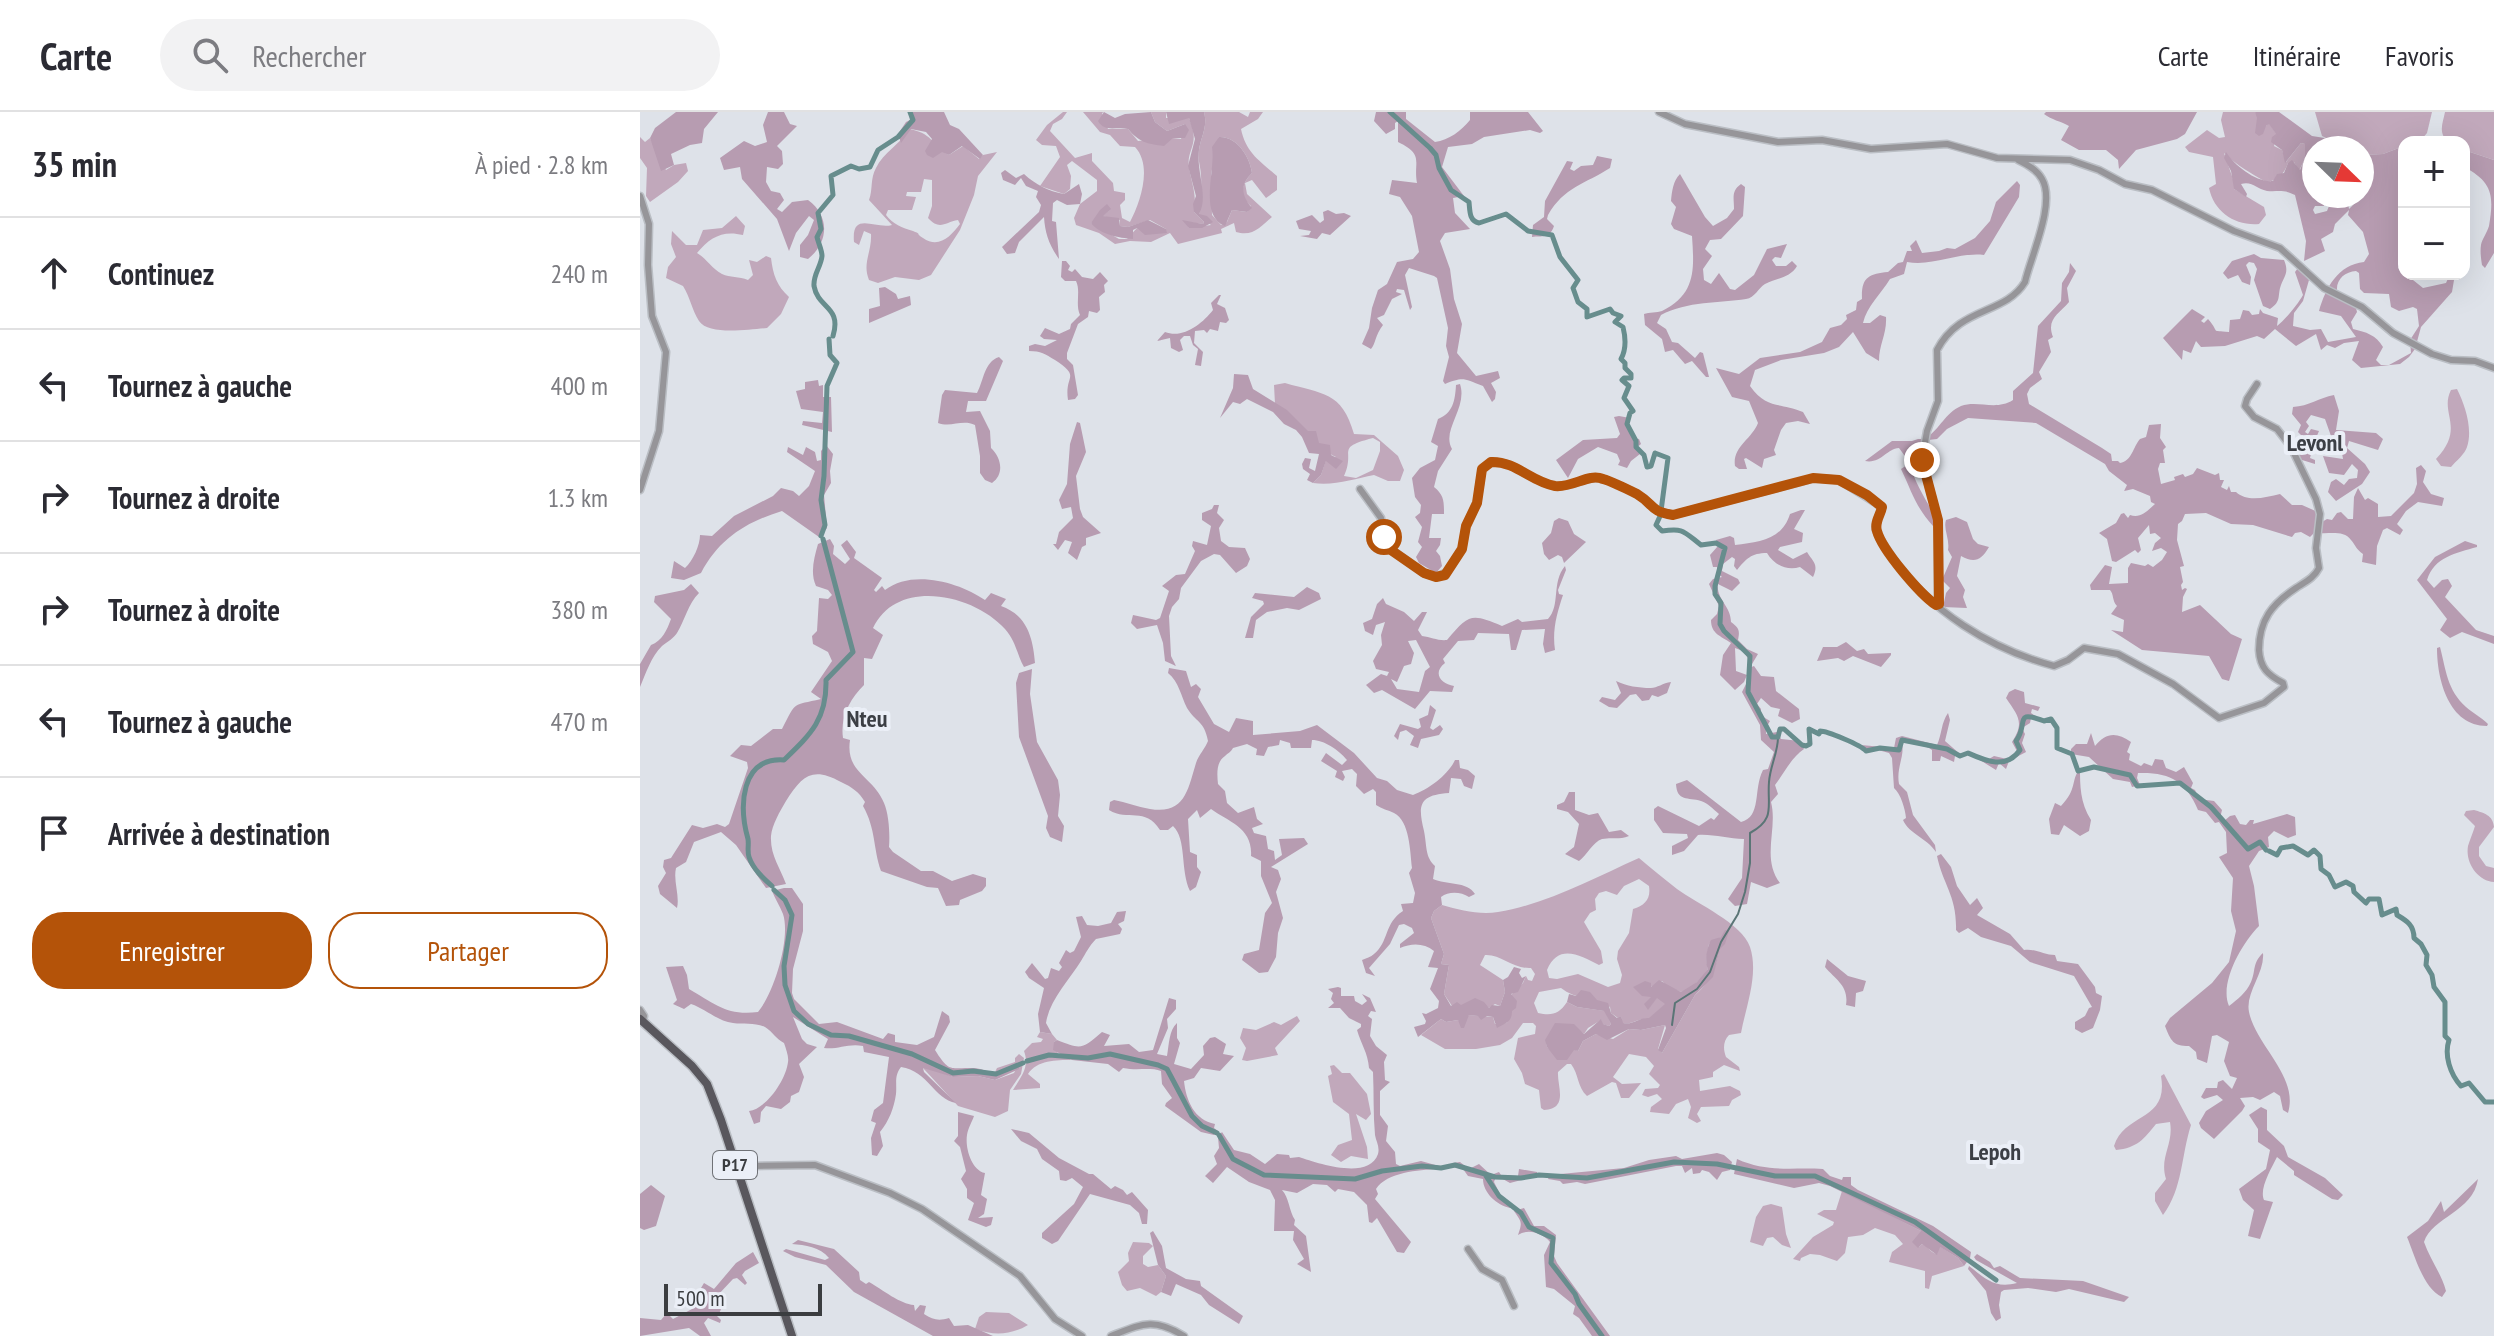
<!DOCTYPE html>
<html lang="fr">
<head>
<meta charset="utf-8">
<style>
	body { margin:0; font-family:"PT Sans Narrow",sans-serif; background:#f2f2f3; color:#2b2b33 }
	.controls { position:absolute; right:24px; top:24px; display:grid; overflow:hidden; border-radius:16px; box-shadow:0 8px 32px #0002 }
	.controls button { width:72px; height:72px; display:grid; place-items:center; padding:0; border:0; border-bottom:2px solid #e1e1e2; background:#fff; color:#2b2b33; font:40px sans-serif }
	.compass { position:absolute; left:1662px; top:24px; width:72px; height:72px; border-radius:50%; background:#fff; box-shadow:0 8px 32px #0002; rotate:113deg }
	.scale { position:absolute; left:24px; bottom:20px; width:158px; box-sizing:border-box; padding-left:8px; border:4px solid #3b3d40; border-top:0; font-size:22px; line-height:28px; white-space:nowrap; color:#3b3d40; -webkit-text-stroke:6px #ebeff7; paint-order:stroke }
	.stop { position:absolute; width:24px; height:24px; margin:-18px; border:6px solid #b45309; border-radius:50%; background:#fff }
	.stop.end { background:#b45309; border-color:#fff; box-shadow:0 2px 8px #0008 }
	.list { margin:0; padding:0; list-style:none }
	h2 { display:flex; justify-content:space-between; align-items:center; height:104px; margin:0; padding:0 32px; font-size:34px }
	h2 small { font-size:26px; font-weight:400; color:#7c7c81 }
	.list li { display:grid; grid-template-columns:52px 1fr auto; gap:24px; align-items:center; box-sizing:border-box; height:112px; padding:0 32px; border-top:2px solid #e1e1e2 }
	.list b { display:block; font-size:30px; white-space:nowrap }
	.list em { font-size:26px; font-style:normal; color:#7c7c81 }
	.actions { display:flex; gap:16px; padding:24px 32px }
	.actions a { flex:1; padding:18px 0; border:2px solid #b45309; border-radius:32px; text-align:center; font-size:28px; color:#b45309 }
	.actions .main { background:#b45309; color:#fff }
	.icon { flex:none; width:44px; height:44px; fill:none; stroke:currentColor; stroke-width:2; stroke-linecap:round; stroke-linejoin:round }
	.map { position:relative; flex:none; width:1854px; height:1224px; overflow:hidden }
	header { display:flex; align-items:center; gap:48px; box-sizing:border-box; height:112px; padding:0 40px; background:#fff; border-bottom:2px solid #e1e1e2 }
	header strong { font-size:38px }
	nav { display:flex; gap:44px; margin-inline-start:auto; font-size:28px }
	.search { width:560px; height:72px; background:#f2f2f3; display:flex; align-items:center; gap:20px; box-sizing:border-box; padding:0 28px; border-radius:44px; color:#7c7c81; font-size:30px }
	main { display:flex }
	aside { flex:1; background:#fff }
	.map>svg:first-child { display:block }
	.green { fill:#c1a8bb; fill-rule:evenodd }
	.forest { fill:#b79cb1; fill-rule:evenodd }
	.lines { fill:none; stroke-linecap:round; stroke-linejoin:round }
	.stream { stroke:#5a7576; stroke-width:2 }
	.river { stroke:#678d8d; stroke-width:5 }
	.minor-casing { stroke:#babec4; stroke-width:9 }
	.major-casing { stroke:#babec4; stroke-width:11 }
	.minor { stroke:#969599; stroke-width:6 }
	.major { stroke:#59575d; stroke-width:8 }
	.route { stroke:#b45309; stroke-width:10 }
	.labels { text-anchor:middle; stroke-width:8; stroke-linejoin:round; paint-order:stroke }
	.shield { fill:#ebeff7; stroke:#707277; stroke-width:2 }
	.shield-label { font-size:18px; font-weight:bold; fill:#3b3d40 }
	.quarter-label { font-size:24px; font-weight:bold; fill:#3c3f45; stroke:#ebeff7 }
</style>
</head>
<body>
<header>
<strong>Carte</strong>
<div class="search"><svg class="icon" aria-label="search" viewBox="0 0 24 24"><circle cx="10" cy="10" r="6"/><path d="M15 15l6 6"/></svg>Rechercher</div>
<nav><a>Carte</a><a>Itinéraire</a><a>Favoris</a></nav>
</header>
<main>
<aside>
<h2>35 min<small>À pied · 2.8 km</small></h2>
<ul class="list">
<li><svg class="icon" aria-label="ahead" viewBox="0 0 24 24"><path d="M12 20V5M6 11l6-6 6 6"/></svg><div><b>Continuez</b></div><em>240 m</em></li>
<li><svg class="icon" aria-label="left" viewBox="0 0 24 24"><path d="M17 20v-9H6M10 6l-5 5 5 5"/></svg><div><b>Tournez à gauche</b></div><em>400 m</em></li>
<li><svg class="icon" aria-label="right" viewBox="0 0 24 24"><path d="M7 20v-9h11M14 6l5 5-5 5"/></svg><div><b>Tournez à droite</b></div><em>1.3 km</em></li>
<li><svg class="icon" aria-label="right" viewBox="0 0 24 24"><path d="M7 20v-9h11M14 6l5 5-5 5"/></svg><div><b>Tournez à droite</b></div><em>380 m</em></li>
<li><svg class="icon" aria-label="left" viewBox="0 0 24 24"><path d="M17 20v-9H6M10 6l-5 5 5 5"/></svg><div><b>Tournez à gauche</b></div><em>470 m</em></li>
<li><svg class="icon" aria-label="arrive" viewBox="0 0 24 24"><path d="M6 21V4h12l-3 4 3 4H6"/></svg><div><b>Arrivée à destination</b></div></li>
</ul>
<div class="actions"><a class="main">Enregistrer</a><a>Partager</a></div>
</aside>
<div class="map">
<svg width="1854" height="1224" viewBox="0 0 1854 1224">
	<rect width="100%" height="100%" fill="#dee2e9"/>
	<path class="green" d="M423,0H427L422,7L413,12L410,19L435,46L452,41V49L473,71L474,79L485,81V88L480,93L482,106L490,110C500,91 513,54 495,35L480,34L470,23L460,20L443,0H464L462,1L468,17H488L498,29L533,26L541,27L545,12L527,19L515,10L511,0H526V6H549C561,34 546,36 549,56C552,72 557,84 554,100L564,110L563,112L547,110L549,116L571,113L559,103C560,89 562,77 561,64C561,55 557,47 559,38C561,24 568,15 564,0H599L608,5L610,0H623L618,7L601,17C606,41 620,49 637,64V78L626,86L612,68L605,71L607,82L632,105C620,115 613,125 596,120L594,111L581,117L582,121L538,132L530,121L511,130L490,129L475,132L459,121L436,113L434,106L440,92L457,79V68L432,49L427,53L431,64L430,77L424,82L400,74L420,45L416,34L402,33L396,28L407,13ZM579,25C597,24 610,45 612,61C602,71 598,83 611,94L607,100L592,98L587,110L581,113L572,103L571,62ZM471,97L462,104L480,108V114L488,115L510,108L526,117L497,116L487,127H479L451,111Z
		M1583,0H1615L1626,14L1629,11L1637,23L1634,34L1642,38L1646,50L1661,31L1665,32V46L1659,59L1654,50L1648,51C1644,62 1638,69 1626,70C1609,60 1599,55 1584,41L1594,70V77L1624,95L1626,103L1619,112C1595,114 1574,100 1569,76L1576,72L1573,45L1549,40L1545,35L1567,18L1579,26L1585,25L1581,8Z
		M1675,0H1792L1787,21L1781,28L1764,30V34L1743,42L1722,43V36H1707L1682,24Z
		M1805,0H1854V48L1824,38V30L1807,29C1798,20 1803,11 1805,0Z
		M270,17C296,23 291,34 309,43L323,34L339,47L343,43L357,40L338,64L334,83L320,118L291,163L279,168L255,165L238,171L229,168C222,151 232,140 231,122L224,119L219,133L214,130C211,98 236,118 252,113L229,88C233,77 230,67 236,56C243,41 261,31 270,17ZM284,67L292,68V94L288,106C300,119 305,110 318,108L320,112C311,124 299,137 283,126C274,120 283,123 273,119C262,116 253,112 246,103L248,98H272L276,85L266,84L267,80H281Z
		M0,25L5,30L10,26L26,58L34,53L46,51L48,59L38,70L10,90L6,84L7,56L0,46Z
		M96,104L105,114L103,123C83,118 70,125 57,141C67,147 71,156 82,162C90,166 99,164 108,168L113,163L109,148L117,150L126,144L131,146C133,163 137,174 149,185L141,202L127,216C110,217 69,224 59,209C52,198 50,185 43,174L26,166L28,155L36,145L31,132L32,119L46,133H57L63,118L82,116Z
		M645,271C682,282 702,279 714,322L734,323L758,344L764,358L760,369H748L734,363C714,367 694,374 673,371L681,363L686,348L696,345C674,335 660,304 635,292L634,273ZM733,326L740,330V339L733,358L716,366L704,364C716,338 694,336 733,326Z
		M1817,277C1825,293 1833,317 1827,335C1825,342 1816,349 1811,355L1801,354L1796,347C1826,316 1799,301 1811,278Z
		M1834,698C1844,701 1853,703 1854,715L1839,735V744L1846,754L1854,756V770C1838,769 1825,751 1828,734C1830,727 1833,721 1835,714L1824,703L1826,699Z
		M999,746C1011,756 1024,767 1037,777C1057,792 1102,811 1110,835C1119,862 1106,894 1101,921L1089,923C1083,929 1083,937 1086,945L1099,955L1100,959L1084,953L1073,960V965L1059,968L1060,979L1090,974L1100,979L1101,983L1092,988L1089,994L1061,995L1057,1002L1061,1009L1057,1011L1048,1006L1051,995L1048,987L1036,992L1029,1002L1010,1000L1011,995L1022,987L1017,982L1008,985L1002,983L1005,977L1018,976L1020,973L1009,962L1014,954L1006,945L989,942L973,965L982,972L1001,971L989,986H981L976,971L972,970L947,984C937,975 939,962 931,952H927L918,960C917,974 929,997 904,998L901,996L899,978L885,972L882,961L874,947L878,926L895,922L896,914L893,911H883L872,926L860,933L836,937H805L781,923L801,907L806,910L818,908L821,911L829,903L853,905L855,912L867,911L871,883L883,871L886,864L888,868L892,869L895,862L891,856C873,857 861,842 845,843L840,853L863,868L865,880L860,894L855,892L849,896L846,894H812L804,882L809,853L801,852L804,842L791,806L794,799L802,793C820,798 839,803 858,800C907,792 954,766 999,746ZM999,767L1009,774C1011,787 1005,793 993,797L989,821L978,839L977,847L982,863L980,871L968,875L938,862L917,867L909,866L907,858C918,831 940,843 959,853L963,851L961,839L944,810L950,801L956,798L955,787L959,781L966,779L977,783L984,774ZM1081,825C1079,848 1073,868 1055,883L1022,941L1018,937L1025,913L1001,918L989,917L973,927L956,922L943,929L938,939L934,937L916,943L907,935L906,928L912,918L940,919L944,922L948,916L961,908L962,912L969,914L971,912L965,899L937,895L927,890C919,902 912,904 898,901L894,891L899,880L921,876C935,887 954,887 970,895L971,901L978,906L981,904L982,911C993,913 999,905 1009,907L1026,892L1017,885L1008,897L1012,884L1005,869L1009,876L1022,869L1027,874L1041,880L1048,878L1062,866L1068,857L1066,848L1069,832Z
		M657,904L660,909L635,936L638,943L607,949L602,948L606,936L600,926L603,916L616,918L634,910L641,913Z
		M400,920L412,922L417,928L414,930L418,942L432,948C416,948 397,948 388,962L400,972V976L373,978C381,965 390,955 384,939L392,931L401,930L403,927L397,925Z
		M379,942L384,946L381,962L370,978L368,999L355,1005L318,994L283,956L287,955L313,965L338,964L355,968L374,961L379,951L354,962L357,956L375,950V946Z
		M694,953L702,961H710L727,982L731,1002L726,1008L716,1002L727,1035L728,1047L711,1044L701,1050L691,1043L698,1033L712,1028L709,1002L693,990L688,964L692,962L690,954Z
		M1524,962L1551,1013C1541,1044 1543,1076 1523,1103L1515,1089V1081L1526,1067C1519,1045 1534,1032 1530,1010L1516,1012C1504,1027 1497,1036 1476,1038L1474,1034C1485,1000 1529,1010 1521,964Z
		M1202,1079L1281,1119L1279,1135L1282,1132C1289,1134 1290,1141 1297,1142L1299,1134L1318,1146L1324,1154L1292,1164L1289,1177L1285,1176V1159L1249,1150L1252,1140L1263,1132L1255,1123L1235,1116L1223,1123L1208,1125L1205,1141L1197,1149L1180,1143L1170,1142L1161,1146L1160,1149L1153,1147L1173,1125L1193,1113L1194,1110L1177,1102L1184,1098H1196Z
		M1131,1092L1142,1095L1146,1122L1151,1136L1142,1133L1133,1125L1127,1126L1123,1134L1110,1130L1116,1105L1123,1094Z
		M493,1130L509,1131L513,1134L503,1144V1152L508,1155L518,1153L526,1164L521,1180L516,1184L500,1176L487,1179L482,1173L478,1160L489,1149L488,1141Z
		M346,1200L369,1201L388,1213C371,1223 354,1224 335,1217L339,1205Z"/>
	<path class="forest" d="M36,0H78L64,17L62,31L50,33L31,42L34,53L21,59L10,26L15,16Z
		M128,0H144L150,12L157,14L137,34L142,39L143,52L138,57L127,55L126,70L131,79L140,81L144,88L137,97L142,100L152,90L168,88C190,104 189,130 168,147L160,145V133L168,123L174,108L169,104L156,121L149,139L137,107L102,67L100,55L84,58L80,46L104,29L115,34L127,30L123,13Z
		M269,0H304L310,13L319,17L343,43L340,47L322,34L309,43L302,40L293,46L287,43L285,39L292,27L286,20L271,17L261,31L258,22L266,10L270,8Z
		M464,0L475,6L485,2L511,0L515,10L527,19L545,12L549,18L545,26H533L524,34C507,32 499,30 488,17C476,14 465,21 458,9Z
		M526,0H564C568,15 561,24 559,38C556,60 569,84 559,102L567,104L573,110L562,116H549L542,108L563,112L564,110L554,100L553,92L556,84L548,54L555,27L549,6L529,12Z
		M736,0H766V7L795,30C809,28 821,19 830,8V0H888L903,19L900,21L890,18L844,25L832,32L808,35L802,55L824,84L813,86L815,101L830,117L805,121L800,129L810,157L814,187L822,212L817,241L836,264L858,259L860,266L851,271L856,280L855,287L852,290L843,274C824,267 824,264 805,272L803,269L809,245L806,234L808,216L797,166L794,164L769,156L765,163L772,195L770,198L764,178L757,177L756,180L762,182L752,187L744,203L737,206L743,213C735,223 736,231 731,237L722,232L729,216L732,196L738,178L747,172L757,150L773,147L779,140L772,104L760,85L749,82L752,68L777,71C773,49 785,43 758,30V9L755,11V17L746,22L734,9Z
		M1406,0H1557L1545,22L1537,27L1496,38L1479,57L1478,48L1466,38H1439L1421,28L1429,14C1420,9 1412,8 1404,2Z
		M1615,0H1639L1672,24L1691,27L1707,36H1674V84H1682L1684,94H1675L1673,98L1675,102L1687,99L1693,84H1707L1709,97L1718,88L1715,84H1722V43L1743,42L1764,34V147L1758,156L1783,176L1806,171L1810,162H1815L1812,180L1781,215L1775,237L1769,245L1760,252L1721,256L1712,248L1719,229L1704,231L1695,236L1687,233L1681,238L1676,222L1656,234L1635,217L1624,227L1617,224L1585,234L1561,235L1556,229L1551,241L1543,238L1542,248L1523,226L1552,197L1565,205L1561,209L1564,211L1568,207C1581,222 1569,218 1589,220L1590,208L1600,207L1603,198L1609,199L1612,203L1619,202L1620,197L1623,201L1638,206L1637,214C1646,207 1658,192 1663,183L1655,160L1658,156L1669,168L1663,189L1654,201L1653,214L1670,218L1681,217L1688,230L1716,225L1701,204L1679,199C1686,175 1698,153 1724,150L1729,142L1723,120L1708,103L1709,98L1695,112L1693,120L1681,127L1685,139L1664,149L1666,129L1655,83C1644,77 1638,80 1627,79C1616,77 1613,69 1601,72L1607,82L1606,85L1594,77L1591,59L1584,46L1586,40C1595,54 1617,71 1633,69L1637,62L1644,61L1648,51L1652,48L1660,58L1665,46V32L1661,31L1645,51L1642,38L1631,30L1632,25L1636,22L1629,12L1626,14L1623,22L1619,24L1615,21L1617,6ZM1716,159L1719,161L1720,177L1724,181L1749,182L1751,195L1759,199L1773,195L1777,197L1779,214L1770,228L1771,241L1749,253H1741L1736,248L1743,235C1736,223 1726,220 1713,217L1711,210L1717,200L1716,196L1697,179C1696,167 1705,160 1716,159Z
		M579,25C597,24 610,45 612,61C600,73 601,83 612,96L607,100L592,98L585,114C558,103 576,58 572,35Z
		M1824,38L1854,48V141L1845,156L1842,153C1841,147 1840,139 1841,133C1842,127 1847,121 1849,114C1854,84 1853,70 1824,55Z
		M957,44L972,47L970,56C945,72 924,75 908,103L907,107L914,114C909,128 902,123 892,125L893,113L904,105L905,89L927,49L933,50L930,57L934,59L941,54L953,53Z
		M365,58L376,66L384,62C396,73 408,79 424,82L439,72L442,82L440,92L427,93L417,88L413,91L412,109L416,110L419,147C409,133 405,121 404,105L379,130L375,141L367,142L362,135L399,100L401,93L396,85L398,79L386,74L381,66L375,73L363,68L361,61Z
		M1040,62L1065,105L1073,114L1087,106L1094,97C1094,86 1091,79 1101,72L1105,75L1103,104L1081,127L1070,128L1065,137L1072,144L1063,157L1064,168L1071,172L1079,161L1090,177L1095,178L1114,163L1127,137L1147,132L1141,146L1135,145L1132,148L1136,154H1146L1152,149L1157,154C1150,166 1137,166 1125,172C1118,176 1115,186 1106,187C1080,191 1047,189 1021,203L1017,211L1026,217L1032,230L1038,231L1055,246L1060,240L1063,241L1069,265H1066L1052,249L1045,252L1033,238L1025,240L1022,227L1005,213L1004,202C1009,200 1017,201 1022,199C1057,182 1054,155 1052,124L1034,117L1031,112L1036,95L1031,89C1032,79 1033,69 1040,62Z
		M1377,69L1380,73L1379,85L1344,143C1317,140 1292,155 1267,150L1264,162L1250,167C1241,182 1227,194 1223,211H1230L1240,203L1246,205C1247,222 1239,232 1239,249L1226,241L1213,220L1199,235L1184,241L1141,248L1115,258L1110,274C1127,298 1140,290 1163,300L1170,312L1158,309L1146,311L1141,318L1134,338L1136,343L1124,347L1122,356L1106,346L1104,347L1107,357H1099L1095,354C1092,335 1112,327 1118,311L1109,289L1092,285L1076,256L1099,262L1120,246L1160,240L1182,230L1190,216L1201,213L1207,207L1206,203L1216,198L1217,190L1222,187C1221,165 1229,162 1248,160L1258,151L1263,150L1267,139H1272L1270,134L1276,128L1282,141L1299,139L1307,136L1315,137L1335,126L1350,109L1356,90Z
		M467,92L471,97L463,104L479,106L480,114L488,115L508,108L526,117L527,121L505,123L497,116L493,118V127C479,126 459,122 451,111L460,98Z
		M688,98L696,102L704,101L711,104L690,123L682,121L677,127L660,124L669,123L671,119L659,117L656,109L672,103L680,111L684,108L683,100Z
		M1614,142L1621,146L1644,148C1649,160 1645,163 1641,173C1637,184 1642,189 1630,197L1623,194L1614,168L1617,157L1614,151L1609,150L1606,153L1611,165L1610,173L1602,170L1598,163L1588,167L1583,161L1592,149Z
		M422,149H426L430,154L428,158L432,160L435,157L442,165L453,167L460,160L468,169L464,173L465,180L459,185L460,198L457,201L449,199L448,205L438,212L427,241V247L433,253L438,283L435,287L428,288C424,262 442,266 415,248C405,242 401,239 389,239V234L395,232L405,234L417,228L404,227L400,224L405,216L419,222L430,217L431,212L440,203C435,192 441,179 436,169H425L421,165Z
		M1430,151L1436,159L1427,176L1429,190C1419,202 1406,207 1413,225L1408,228L1411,240L1399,260L1402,267L1390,276L1387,282L1389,292L1462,336L1471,342L1472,349H1478L1480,351C1492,349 1493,335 1500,327L1506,325L1509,313L1521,312L1520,326L1526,335L1523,338L1525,351H1520L1518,357L1521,372L1535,368L1534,365L1543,362L1545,365L1553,362L1557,356L1575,363L1579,361L1580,368H1584L1581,375L1587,378L1589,374L1591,380H1596C1608,391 1626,385 1640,382L1652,393H1662L1680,401L1678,417L1670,425L1661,420L1655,421L1652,425L1613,413L1591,412L1566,401L1545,402L1542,409L1538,412L1537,428L1544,454L1540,455L1543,470L1541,473L1542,478L1545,476L1547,477L1543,485L1542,500L1560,493L1591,522L1602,527L1589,569L1582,567L1569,544L1502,538L1471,518L1483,520L1484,508L1471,502L1477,494C1472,489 1474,482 1470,478H1451L1450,473L1465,453L1472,455L1469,472L1488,471V456L1491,451L1505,454L1508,452L1513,455L1522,448L1527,440L1521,436L1512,439L1515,431L1521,426L1515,421L1510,422L1509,413L1498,426L1501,438L1498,441L1495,438L1476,450L1472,449L1467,427L1459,421L1476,411L1481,402L1484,401L1488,406L1490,403C1501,407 1508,398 1515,392L1511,390L1510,384L1493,377L1484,379L1487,373L1469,359L1465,352L1396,311L1328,306L1307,317L1297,327L1288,328L1287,325C1300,317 1305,301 1321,294C1338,288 1356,299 1373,288V279L1393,261L1398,214L1421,189L1422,171L1429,160Z
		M245,175L256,182L258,187L270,184L271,193L229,211V197L240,194L239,176Z
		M579,183H581L577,192L585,196L589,208L586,211L580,210L578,219L570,217L567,221L564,218L555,219L554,231L563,240L561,254L555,253L558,237L553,233L550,224H544L540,228L543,238L539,240L531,236L530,226L517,229L525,220C543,227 562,212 573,198L571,191Z
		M359,245L363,249L346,289H328L326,300L340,299L350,319L351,336C361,345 365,362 352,371L345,368L340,361V344L335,313C322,307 311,316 298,311L302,283L305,278L337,281C344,268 344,250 359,245Z
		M594,262L608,263L613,277L647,298L668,319H676L679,331L690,333L691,343L703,349L696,357L686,349L681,363L673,371L667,368L670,362L663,357L662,352L665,346L671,347L669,356L675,359L679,342L669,341L662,325L656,318L644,312L633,300L607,287L600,292L593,290L580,306L593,276Z
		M178,268L179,274L183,273V285H191L192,320L162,313L163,309L182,311L183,300L161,297L156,279L165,277V270Z
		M820,272C828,296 801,318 812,337L798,359L794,375C804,383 804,389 804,402H792L789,426H801L800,433L796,439L800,444L802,454L796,461L779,451L776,445L782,435L778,430L782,415L775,405L780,401L781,393L775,385L772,366L780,356L795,348L798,334L791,330L798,307C813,301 815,289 816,273Z
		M1694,283L1699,299L1696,318L1736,321L1743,327L1738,338L1709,329L1707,336L1725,352L1730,360L1722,372L1696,389L1688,380L1691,370L1696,367L1704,373L1709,367L1717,366L1718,358L1712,352L1704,363L1689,361L1683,344L1703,347L1702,341L1689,332L1691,324L1685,307L1671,303L1666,310L1669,314L1665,320L1668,322L1671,317L1679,319L1676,326L1687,329L1679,334L1678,340L1671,338V332L1665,329L1667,340L1671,342L1670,346L1675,348V352L1662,348L1653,337L1662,335L1659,331L1661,323L1658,320L1661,313L1652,302L1653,295C1669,294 1679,286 1694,283Z
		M979,304L990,306L989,312L993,326L999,327L1001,332L996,336L1000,342L991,349L987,356L978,353L980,349L977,342L958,335L938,347L928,366L916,348L943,328L977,326L980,322L974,305Z
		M437,310L440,311L446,340L436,364L440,397L443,405L461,421L446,426V433L442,435L437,448L428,441L432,430L425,428L418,438L413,432H416L419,420L433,406L431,395L422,397L419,388L427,372L430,332Z
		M1278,327H1283V330C1279,335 1272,340 1271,346C1267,360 1290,394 1296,406L1293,414C1275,394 1272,380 1261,357L1267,353V347L1259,336C1246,337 1241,352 1225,349L1252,329H1272Z
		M186,333L193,342L190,359L191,371L184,383L187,416L179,425L142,399C106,410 79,427 61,461L44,468L31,466L34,449L45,456C53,449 60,433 60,423L72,424L94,404L133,384L141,376L153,379L159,384L169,374L175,359L147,340L148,335L163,343L166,335L175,340L177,349L181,348V339Z
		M1781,353L1786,359L1783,370L1791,382L1804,386L1802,394L1778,390L1766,399L1757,412L1763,418L1760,423L1747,416L1743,418L1737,434L1736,453L1722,450L1723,442C1716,437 1716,434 1711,428C1704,418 1690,422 1680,421L1682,410L1687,407L1692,408L1697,401L1701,400L1708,407H1713L1714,385L1718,376L1725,388L1728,386L1738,392V405L1751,404L1774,381L1777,372L1776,356Z
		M574,393H579L577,401L584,408L579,416L581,429L589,435L605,436L610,447L607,454L596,461L580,443L574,442L561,449L541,476L539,487L532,495L529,504L531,544L536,554L525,549L523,531L517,513L497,517L491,511L493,503L516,508L520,506L529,479L522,474L536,463L545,462L555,439L552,434L553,429L567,433L571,414L562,408V401L572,397Z
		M1161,398H1165L1154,417L1163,421L1162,430L1140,435L1138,438L1153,447L1167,440C1173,450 1179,452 1173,465L1160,455C1147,459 1134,453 1127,441C1111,441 1106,447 1097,458L1094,454L1095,447L1092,445L1083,452L1082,459L1098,467L1100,471L1092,479L1078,472C1076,487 1091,494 1091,510C1099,516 1100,518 1098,528L1107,537L1118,542L1112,552L1103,539L1095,536L1096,559L1107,563L1104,570L1095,578L1080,563L1083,543L1091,531C1081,524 1071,522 1071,508L1077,502L1079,494L1069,472L1073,467L1082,465L1077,461V455H1073L1070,443L1078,434L1076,428L1090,424L1094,426L1095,433C1119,430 1142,428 1150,402Z
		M1316,405L1327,410L1333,427L1338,432L1349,435C1341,449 1334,451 1321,444L1317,464L1325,478L1323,485L1327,496L1303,495L1306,481L1310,476L1302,468L1312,445L1308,438C1310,427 1303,417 1306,408Z
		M919,406L928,409L934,422L946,430L924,451L922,445L918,443L909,448L904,442L902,431L911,421L914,409Z
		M190,427L194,434L193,442L205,452L210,447L201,433L207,428L216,440L214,446L242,466L234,478L236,480L242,474L245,478C272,457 319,470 345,488L351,481L366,487L361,494C387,503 393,526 395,551L384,555C377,543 376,529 365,517C334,482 257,465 233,516L243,523L232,547L224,546V573C210,587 200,605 203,626L210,628C205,661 233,664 244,691C249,702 250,723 249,735L253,740L281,759H293L312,769L333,762L346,766V774L342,779L320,788L319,793L306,794L298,776L287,775L241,759C233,736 236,717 223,694L225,690C219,680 212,675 201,670C172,654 162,664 146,689C140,699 132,713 131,724C130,743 140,755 146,772L126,776L96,733L81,720L54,730L46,750L36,756C33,769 40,784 37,796L20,782L18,774L26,761L23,755L24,748L31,746L52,713L63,716L77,712L85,715L89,712L108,656L107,650L90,644L101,633L111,634L133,617H142C157,588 152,594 181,587L171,580L192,549L188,540L173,532L172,524L177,519L179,486L188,487L192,483L188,478L176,474C170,461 174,446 178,432Z
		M1825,429L1837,433V435C1816,441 1794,445 1787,468L1794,476L1802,468L1808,467L1812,474L1805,485L1836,518L1854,524V532L1822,520L1810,526L1800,518L1807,507L1777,468L1795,445Z
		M925,454L926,458L918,478L919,482L923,483C917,501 912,518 915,538L905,541L903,532L905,517L882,518L876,538H871L869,522L838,521L834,528L818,529L803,547L805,551C792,561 801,572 814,574L812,580L790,579L775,597L742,578L734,581L726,573L741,562L747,564L749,560L736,557L733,549L742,533L741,523L745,510L736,513L733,523L725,519L723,511L732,507L737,492L743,486L746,492L764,500L774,509L782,500H787L778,518L782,524C791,525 798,529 807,528C829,502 831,501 862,514L878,507L882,510L908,507C921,493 911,471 925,454ZM776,528L790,555L785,559L779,580L757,577L751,567L757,570L764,554L771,552L774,541L768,529Z
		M51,472L59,481C48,492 45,508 37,521C34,526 27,530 22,534C11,545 6,561 0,575V552L11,533C22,529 27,518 31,507L14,490L15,484L44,478Z
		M667,475L679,481L681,487L659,498L647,496L627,500L616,508L613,526H605L611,505L624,492L623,489L612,486L615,481L654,485Z
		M1206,530L1217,539L1224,537L1228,542L1251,541V543L1241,555L1213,544L1204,549L1198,546L1177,549L1183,535H1197Z
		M1800,535C1806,558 1807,578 1826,595C1833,601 1841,605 1848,612L1847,614C1809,614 1797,568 1797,536Z
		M1114,554L1121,564L1134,565L1136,579L1159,597L1160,607L1152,611L1138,604L1140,597L1131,595L1121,586L1117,592L1121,597L1120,603L1130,609L1126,616V622L1137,620L1141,627L1160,629L1164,637C1151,646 1145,660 1135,673L1138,682L1131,690C1138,717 1121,746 1140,771L1127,776L1111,770L1107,792L1095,794L1088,787L1102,766L1104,727C1088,727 1074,722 1058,723L1044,739L1032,743V734L1048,726L1047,722L1023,721L1014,708V697L1018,694L1059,714L1071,706L1074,708L1079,702C1073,697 1068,691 1061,689C1048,685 1037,690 1036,672L1047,668L1101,710C1122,705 1113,677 1123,658L1128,657L1134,640L1121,628L1120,613L1102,580L1108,568L1109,556Z
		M529,556L546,559L551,575L556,572L561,577L558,585L574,612L589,620L596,606L613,609V623L660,619L677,613L714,641L737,666L747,669L757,678L773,683C789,677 808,663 815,648H819L820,656L828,658L835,664L832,677L824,674L821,667L811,666L809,681C778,683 778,694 784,719C787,734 785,745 795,754L793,767C806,773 827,769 835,782L829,785C821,780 809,779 801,785L802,793L794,799L791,806L804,842L801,852L809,853L804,882L811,894L817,890L821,893L835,886L844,890L849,896L852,893L860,894L865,880L863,868L868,865L874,855L881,857L879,861L882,866L886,864L878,880L871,882L877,889L876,896L872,899C872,910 866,911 857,916L853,905L847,904L841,908L838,904L829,903L824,916H821L818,908L806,910L801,907L778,925L774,915L785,912L786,909L782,901L786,902L798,896L799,889L790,877L798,856L788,855L794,839C784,831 772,831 760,836V832L774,821L772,816L764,812L759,813L750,832L729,856L735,864L726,861L722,848C726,846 731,845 734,842C749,830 744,811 763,799L761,792L773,791L775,781L769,761L772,756C770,740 770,709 754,701C748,698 742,697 736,693V680L733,677L724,682L716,674L717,662L712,657L702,659L705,665L703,669L695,665L697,659L681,649L686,641L702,653L707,648C699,638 684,628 672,628L671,636H651L650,631L640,628L639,633L628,635L624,644L616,643L617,637L607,632L593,636C591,640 588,641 585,644C576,650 577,662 578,672L585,679L587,691L598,701L614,695L617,707L623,712L612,716L614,721L626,724L628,737L634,739L635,748L642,743L639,727L664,726L668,732L631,755L638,758L641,767L636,780L643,806L638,821L636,845L628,860L619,861L602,848L604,842L619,838L625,801L632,791L621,764V749L611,744C613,716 589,710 571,697L560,706L557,698L548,707L550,740L557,743V755L561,760L556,775L550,779C540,758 547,727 533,714L528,718H520C505,694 488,710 469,698L470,690L474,688C486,690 497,695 510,697C545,703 548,677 556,651C559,642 565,637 568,629C564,608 556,611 547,596C541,584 539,570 528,561Z
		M392,557L390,582L397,630L418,668L420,683L418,704L424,714L422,730L410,725L406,716L408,704L379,625L376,571L379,561Z
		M976,569C987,574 998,576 1011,576C1017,576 1023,571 1031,570L1027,581L1018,585L1012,583L1009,588L1002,589L996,582L990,583L977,596L969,595L959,589L962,585L975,588L981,581Z
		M1375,577L1384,580L1385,591L1400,595L1398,599L1392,597L1391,601L1399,606L1398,608L1391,606L1390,611L1382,616L1385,622L1382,631L1386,640L1369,649L1366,657L1359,651L1356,658L1335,645L1349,647L1354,644L1367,647L1378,641L1372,630C1385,610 1378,604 1366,586L1369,580Z
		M790,593L796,598L790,616L793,618L800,613L803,617L799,623L781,627L778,636L770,633L774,624L766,618L760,620L758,628L754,624L760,612L778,617L781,615L779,607L788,603Z
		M1308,601L1310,608L1305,629L1320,642L1315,644L1314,650L1301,644L1300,649H1292V638L1289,636L1267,628L1262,630C1265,645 1256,655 1259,672L1267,680L1273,703L1295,733L1296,740C1287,726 1269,722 1263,708L1266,706C1265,697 1261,682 1254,676L1252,646L1249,641L1238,638L1227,640L1220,635L1221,633L1254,636L1256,626L1262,624L1297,633C1302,622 1301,611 1308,601Z
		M1451,621L1455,634C1466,620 1477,620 1491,630L1487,640L1490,642L1489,648L1501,654L1504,651L1512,654L1515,647L1523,648L1526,656L1536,660L1544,655L1553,671L1551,676L1555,678L1559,687L1574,689L1582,698L1580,706L1584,709L1590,704L1595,703L1600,712L1606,713L1610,708H1614L1613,712L1647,702L1655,705L1656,723L1648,726L1634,719L1628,725L1629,735L1619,739L1609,754L1614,774L1619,814C1602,831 1579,871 1589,894C1598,887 1606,881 1611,870C1616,859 1612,851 1623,841C1625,861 1605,881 1609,900C1616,934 1659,964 1648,1001L1643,998L1640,984L1634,980L1620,988L1613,985L1600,986L1605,994L1602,999L1574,1027L1561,1016L1559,1011L1566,999L1583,988L1577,983L1564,987L1561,985L1566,976H1577L1578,970L1583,968L1592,977L1597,966L1590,964L1584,949L1589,930L1577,923L1572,924L1567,951L1557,947L1556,940L1549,934C1533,934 1531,929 1525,914L1530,906L1572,871L1589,850L1596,819L1591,799L1593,766L1579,745L1587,741L1586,720L1579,710L1575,711L1566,700L1558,698C1546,669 1530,660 1498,661L1497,666L1500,673L1492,675L1490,670L1473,667L1449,645L1431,642V637L1436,632H1447Z
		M1440,656C1440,673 1440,691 1451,708L1449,719L1440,724L1424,713L1419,723L1411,722L1409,707L1415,691L1421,694C1438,676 1430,670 1440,656Z
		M929,680H935V698L949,703L958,701L969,720L981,718L989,724C979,728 972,725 962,727C953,730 946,744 939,749L925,742L934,735L939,712L928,700L917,697V693L924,690Z
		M1301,742L1311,755L1317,774L1330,793L1337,786L1343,796L1337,803L1370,822L1384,838C1394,836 1404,843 1415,843L1417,849L1438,852L1455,875L1456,881L1462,884L1460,898L1453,916L1442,921L1435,917V910L1445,904L1449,896L1452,895L1434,864L1390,850L1371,834L1341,825L1328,816L1319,821L1316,818C1317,784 1303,773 1297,744Z
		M144,776H152L163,792V819L153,857L152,881L154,887L179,912L197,910L243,927L248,921L255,923V930L277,933L294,925L302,899L309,904L310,910L295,938C310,962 310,955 334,956C340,956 348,960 354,962L379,950V957L355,968L338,964L313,965L283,956L284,960L316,991C294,987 288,959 261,955C254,964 257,971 256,982C254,996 249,1009 240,1020L243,1034L237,1044L232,1043L231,1026L236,1011L231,1009L234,998L243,991L249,945L224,940L223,934C208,931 197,938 184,936L188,927L153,905L162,927L167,932L177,935L159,952L164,965L159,980L151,984L150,990L141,997L126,994L121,1000L120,1010L114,1012L109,999C126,997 146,968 148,950C149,945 146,937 144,931C136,927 133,920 125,915C114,910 104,913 93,911C77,909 66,897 51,892L44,897L33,892L37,888L26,855L43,854L47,863L49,877C75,892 87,904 118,900C134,881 151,826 143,802C140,794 135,787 132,779Z
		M486,799L484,809L478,812L482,817L480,822L456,827C449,834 446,841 441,849C429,868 409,889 406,911L412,922L400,920L398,902L404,876L389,866L385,860L392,851L405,867L408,866L411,856L419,859L422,855L419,851L426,838L430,841L434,839L441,825L436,805L442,804L447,813L458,814L471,811L477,800Z
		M1085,818L1089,819L1085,832L1080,837L1073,865L1055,883L1022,941L1018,938L1026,916L1025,913L1001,918L989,917L967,928L956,922L943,929L938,939L934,938L927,948H917L907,935L905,928L915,911L934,912L944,922L961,907L963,912L969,914L971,912L964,899L937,895L927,890L929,882L936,884L941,878L950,880L957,888L968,891L971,901L977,906L981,904L983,911C994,913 999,905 1009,906L1025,892L1017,886L1008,898L1004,892L1011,885L1002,884L993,875L1005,869L1011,871V875L1019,868L1041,880L1057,870L1068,857C1064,849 1067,836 1071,828L1081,825Z
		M1187,847L1208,864L1226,869L1223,879L1216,881L1215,895L1206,893C1209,874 1196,868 1185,855Z
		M698,875L701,876V884H714L715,889L722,893L727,889L722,882L730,886L736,900L731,899L728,904L732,907L730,924L736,934L747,943L744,950L745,968L750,970L740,979V1003L748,1014L746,1029L755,1040L756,1052L760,1054L781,1049L799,1054L797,1057C779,1058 747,1060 736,1077L738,1082L735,1087L771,1130L764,1141L757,1140L737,1106L732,1111L729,1110L727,1093L714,1080L698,1077L695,1080L687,1073L673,1072L657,1081L642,1078C649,1085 649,1099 655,1108L654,1113L666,1124L671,1160L657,1152L664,1147L653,1128L654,1119H634L635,1088L630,1078L609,1070L587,1055L573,1071L565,1064L577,1052L574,1044L579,1036L578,1025L582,1020L594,1038L610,1042L625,1052L637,1042L649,1043L650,1046L659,1045C677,1051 729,1069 738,1042C740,1035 736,1029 735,1023C733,1002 734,981 733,960L729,956C728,941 721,932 717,918L721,915V912L709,906L700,896H688L694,891L691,887L693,881L688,877Z
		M529,886L536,888V897L527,907L528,916L517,942L527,944C529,933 529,918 537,911V926L540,931L534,952L551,957L564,943L563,934L570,926L575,925L586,932L583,942L594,944L580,959L561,956L554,966L544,969C546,988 554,1008 575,1012L574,1016L578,1019L574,1023L561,1020L525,994L526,991L532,986L522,972L521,959C510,955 497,959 483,956L479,960L468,952L432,948L413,938L414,930L417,928C442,938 442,937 462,920L470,923L464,934L489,932L499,940L513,938Z
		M1621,995L1627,998V1018L1644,1034L1648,1045L1685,1066L1703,1083L1698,1088L1692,1087L1654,1063V1059L1637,1045C1631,1057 1619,1077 1624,1088L1633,1090L1620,1127L1608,1124L1614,1098L1603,1088L1599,1077L1626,1057L1630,1038L1618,1030V1017L1609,1003Z
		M318,1000L334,1004C332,1010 328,1016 327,1023C325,1035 331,1058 345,1061L341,1083L347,1087L344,1102L338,1106L353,1105L351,1113L346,1115L328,1108L334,1091L327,1086V1077L321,1067L326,1059L320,1035L314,1029L318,1024Z
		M371,1017L389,1021L419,1046L449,1062H453L471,1077L475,1074L483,1078L487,1083L492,1080L508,1098L507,1112H502L499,1101L490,1093L450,1082L418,1129L412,1132L402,1126V1121L434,1092L443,1075L432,1066L426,1069L420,1068L419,1059L402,1047L397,1037L381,1029Z
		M1077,1041L1084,1043L1092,1050L1090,1058L1082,1060L1077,1068L1069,1060L1062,1058L1060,1061L1053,1062L1052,1056L1045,1061L1042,1054H1036L945,1072L937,1070L923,1072L920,1069L908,1067L910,1063L984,1056L1009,1048L1036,1044L1042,1047Z
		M1097,1047C1128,1061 1152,1055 1183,1057L1190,1064L1202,1068L1203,1065H1211V1073L1218,1078L1293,1114L1331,1140L1330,1146L1324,1154L1318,1146L1300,1135L1297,1143L1282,1132L1278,1136L1272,1130L1281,1119L1190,1074L1179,1071L1154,1076L1094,1062Z
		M820,1050L829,1057L839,1052L851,1063L859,1060L861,1063L878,1064L879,1057L897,1060V1064L870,1071L861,1066L855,1067L854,1070L860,1082L874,1094L870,1096C857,1093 843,1081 843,1067L828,1064L823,1057L812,1055L813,1051Z
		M1838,1067C1833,1100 1792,1105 1784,1130C1790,1147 1802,1163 1806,1179L1802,1185C1783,1176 1775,1144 1767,1125L1788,1109L1801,1089L1804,1100Z
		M11,1073L25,1084L16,1114L4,1118L0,1116V1082Z
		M884,1096L894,1114H904L916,1123L914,1144L917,1151L970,1224H952L939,1206L933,1202L935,1194L914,1177L906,1175L904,1143L910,1130C903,1121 888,1116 878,1123C883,1109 881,1110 874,1099Z
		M513,1119L522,1134L526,1156L546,1167L560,1169L561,1174L603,1204L599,1212L569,1193L561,1183L536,1172L531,1184L521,1180L526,1164L518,1153L510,1121Z
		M158,1128L194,1137L219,1160L220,1168L226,1172L229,1170C243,1178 260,1192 274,1193L275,1199L280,1193L286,1194L284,1202C293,1208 299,1209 309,1206L314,1214L328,1213L353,1224H293L214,1180L186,1153L155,1145L143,1139L146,1137L185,1148L189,1146C180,1135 165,1133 152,1132Z
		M113,1140L119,1151L105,1159L102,1163L107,1171L105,1173L97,1166L93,1167L77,1184C83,1192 83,1196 77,1204L81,1208L80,1211L68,1206L64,1211L71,1224H60L49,1216L0,1224V1206L21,1208L27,1201L33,1207L54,1196L66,1181L61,1176L64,1171L74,1177L96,1151Z
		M1337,1142L1350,1150L1354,1156L1360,1154L1380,1166L1443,1169L1489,1185L1484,1190L1429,1177L1416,1180L1388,1176L1364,1178L1361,1180L1359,1193L1361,1206L1356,1209L1351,1201L1346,1179L1328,1157L1329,1154C1345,1166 1354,1177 1377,1171L1336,1148L1334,1145Z"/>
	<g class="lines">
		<path class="stream" d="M1032,913L1035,891L1057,877L1070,860L1081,830L1098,802L1105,780L1110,751V721C1136,707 1127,694 1129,670C1130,654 1138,641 1138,625"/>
		<path class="river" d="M750,0L790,36L796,43L799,56L811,78L829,90C830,99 829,109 839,111L866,102L888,119L912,123L920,145L938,168L933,176L938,190L947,197V205L970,197L973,201L981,204L975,210L983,215C986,227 986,238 981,247L985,251V256L991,262V266H984L982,268L989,274L984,286L993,299L990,301L987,312L996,329V335L1004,343L1007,355L1011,354L1015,341L1028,346L1021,399
			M193,224C202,194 178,197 174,174C173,162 181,155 182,144C182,138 178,130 177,125L181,117L178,101L193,83L191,64L211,54L219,57L230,55L238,38L258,25L273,8L270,0
			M1021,402L1016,413L1022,419C1044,416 1043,419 1061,433L1076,431L1085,436L1075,474V482L1081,491L1080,512L1084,519L1110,544L1108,580L1132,625H1138L1140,617H1144L1162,633L1166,634L1170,632L1169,617L1179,622L1180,619C1187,619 1221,633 1226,639L1240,636L1259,638L1262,628L1307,637L1320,644L1328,641C1346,649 1366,658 1380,638L1376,629C1389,612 1373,597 1404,609L1411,607L1417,616V636L1432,642L1438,659L1454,655L1490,663L1497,674L1540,671L1571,695L1608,737L1620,730L1626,738
			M181,424L185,413L181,388L184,364L187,274L197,251L190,243L189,227
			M1629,739L1637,743L1641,736L1653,734L1668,743L1674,738L1680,744L1681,757L1689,763L1695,775L1706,770L1713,774L1714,780L1726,791L1729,787H1739L1742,803L1756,797L1757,803C1767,809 1774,813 1774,826L1781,832L1787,843L1786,853L1792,863L1794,875L1805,890V924L1809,928C1804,943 1810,962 1821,974L1829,971L1845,990H1854
			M132,774C123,766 113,757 109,745C107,739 109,733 108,727C99,695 100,645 144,648C171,622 187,607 186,568L213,540L183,427
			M134,778L145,788L152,803L144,854L145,873L154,899L168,912L191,923L209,924L272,942L313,961L333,959L356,962L383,951
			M387,949L409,943L448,946L470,942L518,953L527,957L552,1004L562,1014L577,1021
			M579,1023L593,1047L624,1063L715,1067L742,1059L782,1054L801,1056L815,1053L855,1065L881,1066L899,1063L947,1066L1034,1050L1077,1052L1135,1064H1175L1275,1110L1356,1168
			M846,1064L859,1084L881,1101L889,1115L913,1126L911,1151L935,1182L939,1192L962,1224"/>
		<defs>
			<path id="minor" d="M1019,0L1045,12L1138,30L1182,28L1231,37L1307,32L1357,46L1430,48L1459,58L1485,72L1512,78L1594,119L1640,136L1684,176L1722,195L1753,221L1792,242L1811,248L1835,249L1854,256
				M0,84L9,112L8,153L12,204L26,240L19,319L0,378
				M720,377L741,406L746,434L784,461L796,465L807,460L822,437L826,414L837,391L842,357L851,350C876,349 891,370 915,374C933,376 949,362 963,367C970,369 990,378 997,382C1015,393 1009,399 1033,403L1175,366L1199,368L1242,395C1241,402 1234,410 1236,418C1239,427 1247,437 1252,445C1290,499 1350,537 1414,554L1428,548L1444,536L1478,542L1533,572L1579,606L1624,591L1644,575L1643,571C1628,563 1620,556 1619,538C1619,508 1632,492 1656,476C1665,470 1674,466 1679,456L1676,436L1680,402L1676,387L1651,335L1637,317L1614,305L1605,294L1607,287L1617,272
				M1298,493V408L1282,348L1287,319L1298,289L1297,238C1320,194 1365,203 1385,170C1391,144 1416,91 1402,67C1397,58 1388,53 1378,48
				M0,898L4,904L3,909
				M94,1050L113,1054L175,1053L250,1081L282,1097L380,1164L415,1207L442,1224
				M828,1137L842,1157L862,1168L874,1194
				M471,1224C502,1212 513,1205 544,1224"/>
			<path id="major" d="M0,907L52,954L67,972L81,1008L152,1224"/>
		</defs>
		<use href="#minor" class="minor-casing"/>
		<use href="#major" class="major-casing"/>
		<use href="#minor" class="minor"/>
		<use href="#major" class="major"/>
	</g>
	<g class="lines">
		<path class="route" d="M744,425L748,436L784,461L796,465L805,463L822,437L826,414L837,391L842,357L851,350C876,349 891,370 915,374C933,376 948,361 963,367C970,369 991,379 997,382C1015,393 1009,399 1033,403L1173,366L1199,368L1227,383L1242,395C1241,402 1234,410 1237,419C1242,438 1280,482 1296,493L1299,492L1298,408L1282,348"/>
	</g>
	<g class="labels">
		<rect class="shield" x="73" y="1039" width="44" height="28" rx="6"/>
		<g class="shield-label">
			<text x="95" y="1059">P17</text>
		</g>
		<g class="quarter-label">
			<text x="1675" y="339">Levonl</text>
			<text x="227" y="615">Nteu</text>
			<text x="1355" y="1048">Lepoh</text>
		</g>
	</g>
</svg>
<div class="controls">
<button>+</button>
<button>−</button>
</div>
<svg class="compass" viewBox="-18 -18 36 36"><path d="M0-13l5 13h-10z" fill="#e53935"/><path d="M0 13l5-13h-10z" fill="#7c7c81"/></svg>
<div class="scale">500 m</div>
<div class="stop" style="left:744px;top:425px"></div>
<div class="stop end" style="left:1282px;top:348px"></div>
</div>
</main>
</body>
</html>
